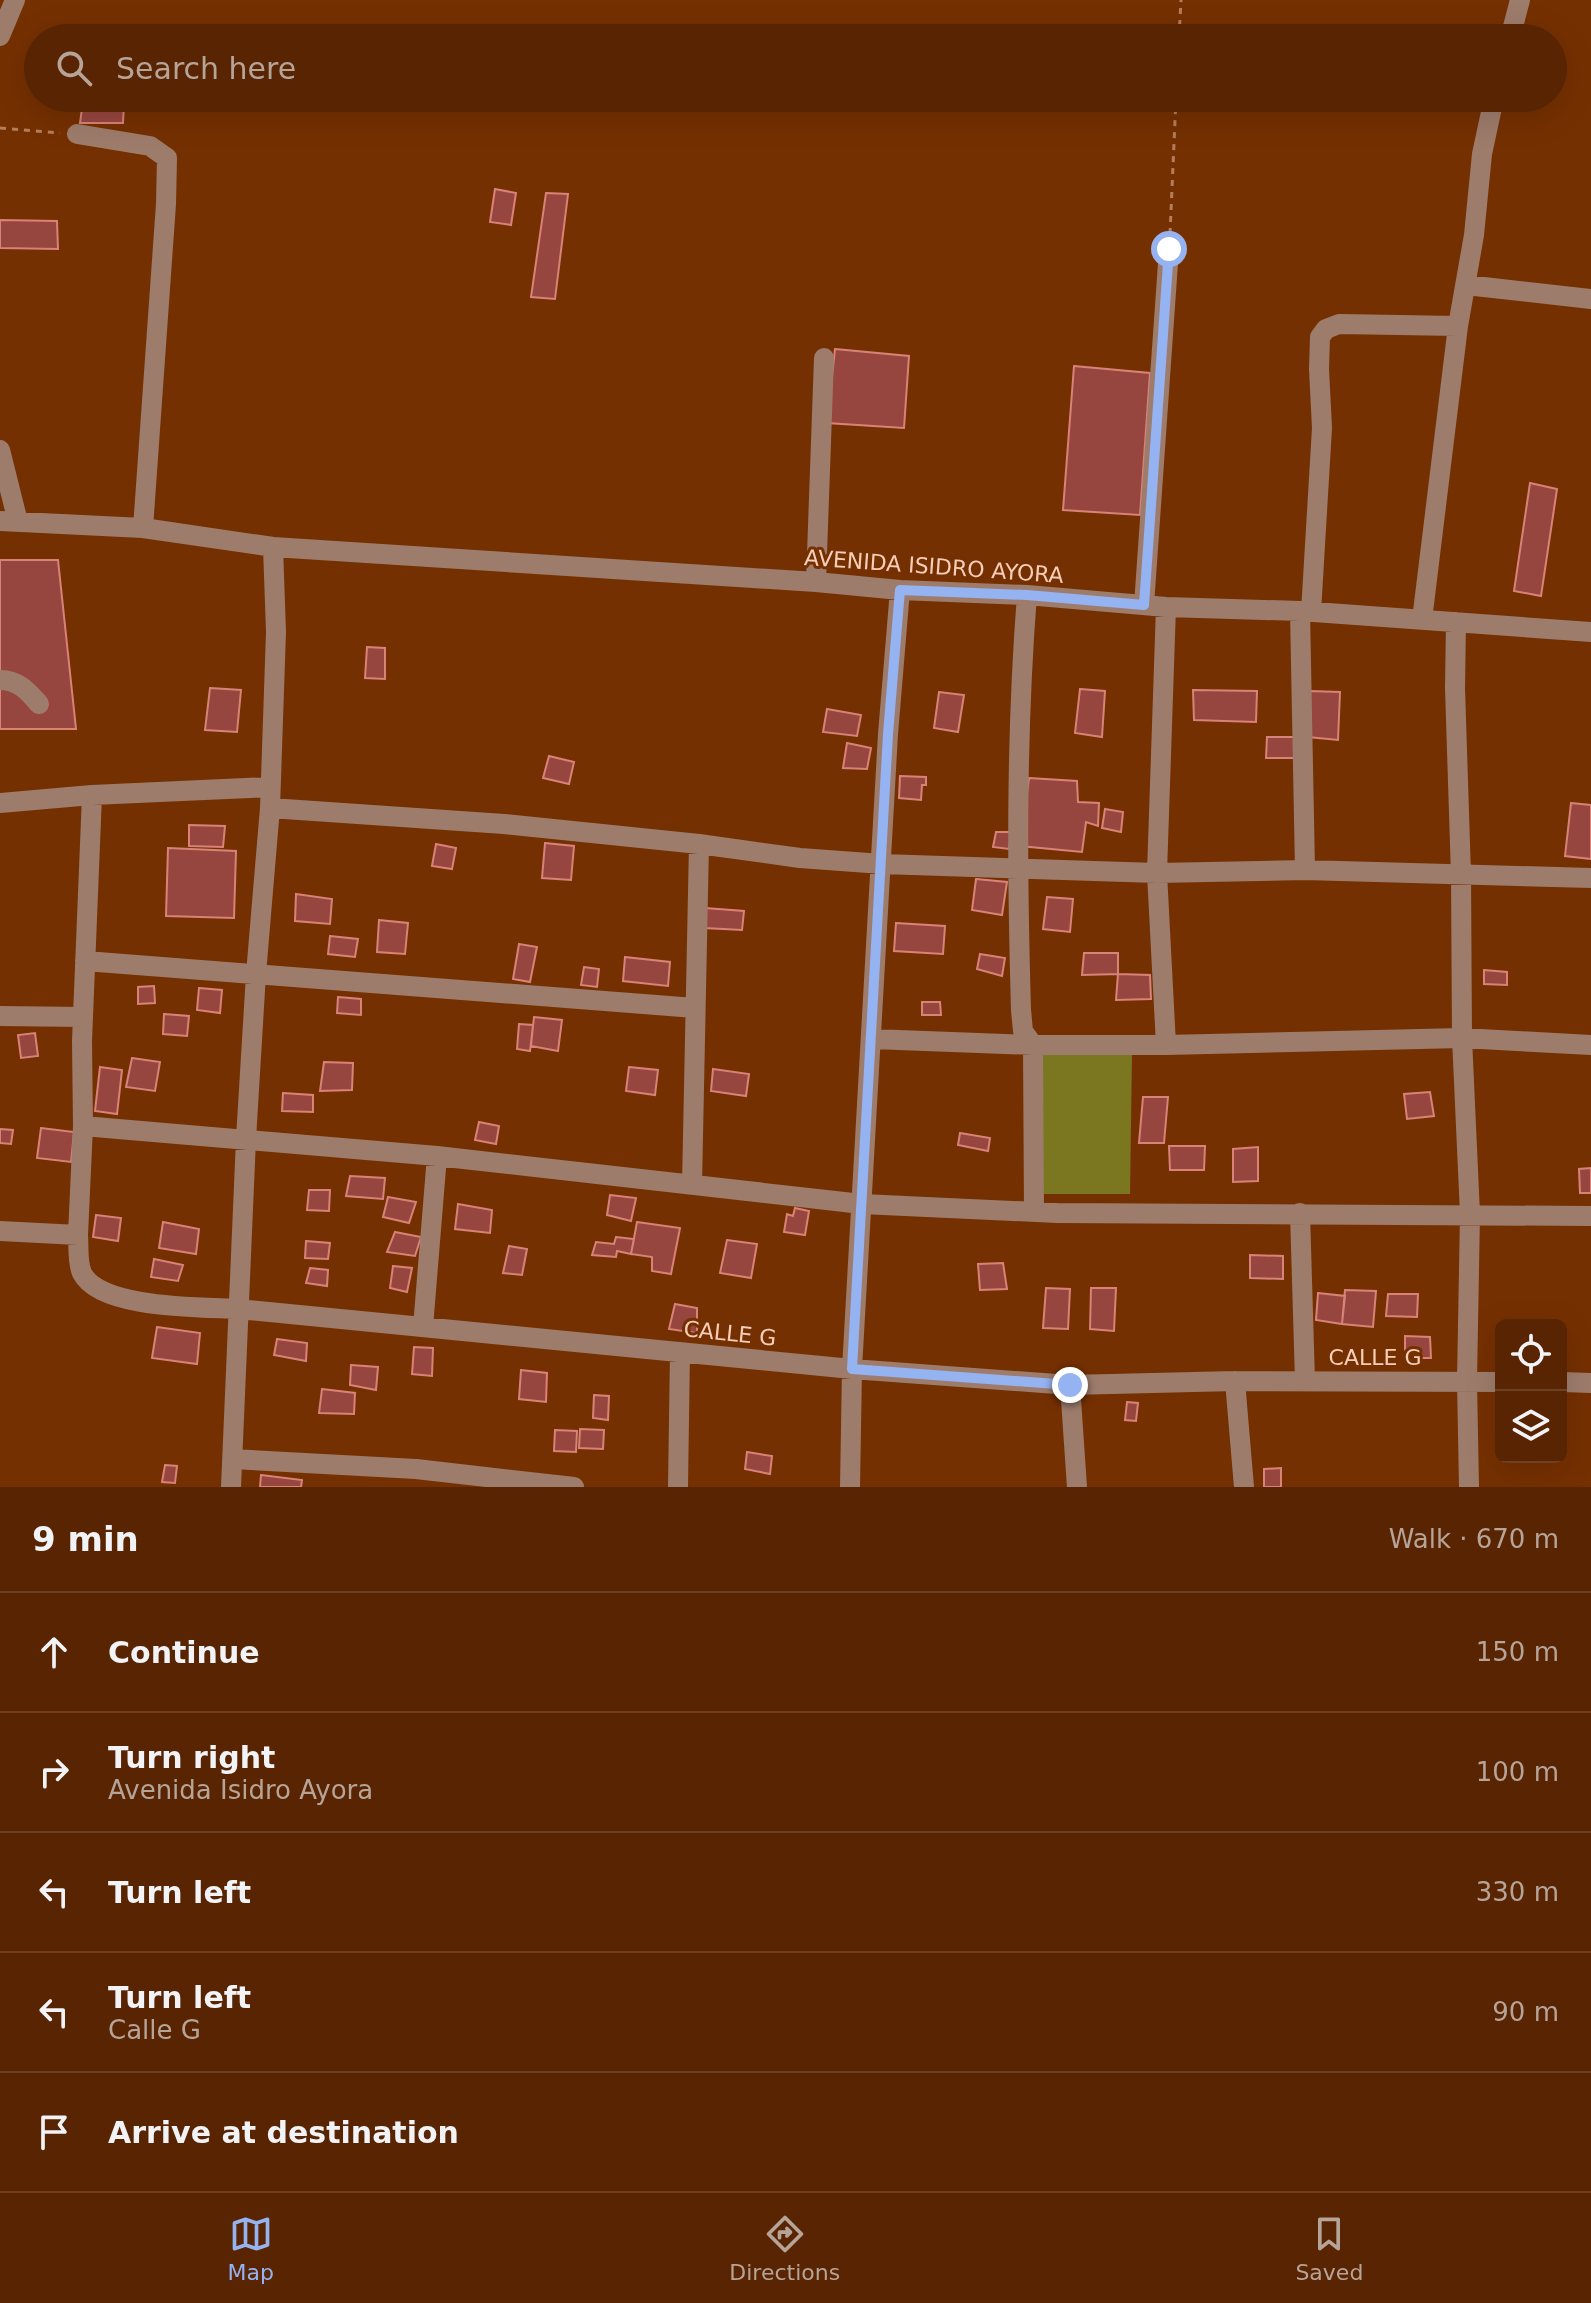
<!DOCTYPE html>
<html lang="en">
<head>
<meta charset="utf-8">
<style>
	body { margin:0; font-family:"DejaVu Sans",sans-serif; background:#613010; color:#f1f3f6 }
	.controls { position:absolute; right:24px; bottom:24px; display:grid; overflow:hidden; border-radius:12px; box-shadow:0 8px 32px #0002 }
	.controls button { width:72px; height:72px; display:grid; place-items:center; padding:0; border:0; border-bottom:2px solid #6d4123; background:#582401; color:#f1f3f6; font:40px sans-serif }
	.stop { position:absolute; width:24px; height:24px; margin:-18px; border:6px solid #95b2f1; border-radius:50%; background:#fff }
	.stop.end { background:#95b2f1; border-color:#fff; box-shadow:0 2px 8px #0008 }
	.list { margin:0; padding:0; list-style:none }
	h2 { display:flex; justify-content:space-between; align-items:center; height:104px; margin:0; padding:0 32px; font-size:34px }
	h2 small { font-size:26px; font-weight:400; color:#b7a499 }
	.list li { display:grid; grid-template-columns:52px 1fr auto; gap:24px; align-items:center; box-sizing:border-box; height:120px; padding:0 32px; border-top:2px solid #6d4123 }
	.list b { display:block; font-size:30px; white-space:nowrap }
	.list p { margin:0; font-size:26px; white-space:nowrap; color:#b7a499 }
	.list em { font-size:26px; font-style:normal; color:#b7a499 }
	.icon { flex:none; width:44px; height:44px; fill:none; stroke:currentColor; stroke-width:2; stroke-linecap:round; stroke-linejoin:round }
	.map { position:relative; flex:none; width:1591px; height:1487px; overflow:hidden }
	.search { position:absolute; background:#582401; box-shadow:0 8px 32px #0002; left:24px; right:24px; top:24px; height:88px; display:flex; align-items:center; gap:20px; box-sizing:border-box; padding:0 28px; border-radius:44px; color:#b7a499; font-size:30px }
	.sheet { height:704px; background:#582401 }
	nav { display:flex; justify-content:space-around; align-items:center; box-sizing:border-box; height:112px; border-top:2px solid #6d4123; background:#582401; font-size:22px; color:#b7a499 }
	nav a { display:grid; justify-items:center; gap:4px }
	nav .on { color:#95b2f1 }
	.map>svg:first-child { display:block }
	.green { fill:#7a7720 }
	.building { fill:#96463e; stroke:#d98278; stroke-width:2 }
	.lines { fill:none; stroke-linecap:round; stroke-linejoin:round }
	.path { stroke:#b57d5b; stroke-width:3; stroke-dasharray:6 6; stroke-linecap:butt }
	.minor { stroke:#9e7c6c; stroke-width:20 }
	.route { stroke:#95b2f1; stroke-width:10 }
	.labels { text-anchor:middle; stroke-width:6; stroke-linejoin:round; paint-order:stroke }
	.street-label { font-size:22px; fill:#f8ceba; stroke:#753001 }
</style>
</head>
<body>
<div class="map">
<svg width="1591" height="1487" viewBox="0 0 1591 1487">
	<rect width="100%" height="100%" fill="#753001"/>
	<path class="green" d="M1040,1049L1132,1052L1130,1194H1036Z"/>
	<path class="building" d="M83,101L124,103L123,123H80Z
		M495,189L516,193L511,225L490,222Z
		M546,193L568,194L555,299L531,297Z
		M0,220L57,221L58,249L0,248Z
		M835,349L909,356L904,428L827,423Z
		M1074,366L1150,373L1140,515L1063,510Z
		M1530,483L1557,489L1541,596L1514,591Z
		M0,560H58L76,729H0Z
		M367,647L385,648V679L365,678Z
		M210,688L241,690L237,732L205,730Z
		M1080,689L1105,691L1102,737L1075,733Z
		M1193,690L1257,691L1256,722L1194,720Z
		M1309,691L1340,692L1338,740L1308,737Z
		M939,692L964,695L958,732L934,728Z
		M827,709L861,715L857,736L823,732Z
		M1267,737H1298V758H1266Z
		M847,743L871,748L867,769L843,768Z
		M549,756L574,762L569,784L543,778Z
		M900,776L926,777V785H922L921,800L899,798Z
		M1029,778L1077,781L1078,802L1099,803L1098,826L1086,822L1082,852L1020,846Z
		M1571,803L1591,805V859L1565,856Z
		M1105,809L1123,812L1121,832L1102,828Z
		M189,825L225,826L223,847L189,846Z
		M996,832H1011L1009,849L993,847Z
		M545,843L574,846L571,880L542,878Z
		M436,844L456,848L452,869L432,866Z
		M168,848L236,851L234,918L166,916Z
		M976,879L1007,882L1002,915L972,910Z
		M296,894L332,899L330,924L295,921Z
		M1047,897L1073,899L1070,932L1043,929Z
		M705,908L744,911L742,930L704,928Z
		M379,920L408,923L405,954L377,952Z
		M896,923L945,926L943,954L894,951Z
		M330,936L358,939L355,957L328,954Z
		M519,944L537,947L530,982L513,979Z
		M1084,953H1118V974L1082,975Z
		M980,954L1005,958L1002,976L977,969Z
		M625,957L670,962L668,986L623,981Z
		M584,967L599,969L597,987L581,985Z
		M1484,970L1507,972V985L1484,984Z
		M1118,974L1150,975L1151,999L1116,1000Z
		M154,986L155,1003L138,1004V987Z
		M199,988L222,990L220,1013L197,1010Z
		M338,997L361,999V1015L337,1013Z
		M922,1002H940L941,1015H922Z
		M164,1014L189,1016L187,1036L163,1034Z
		M534,1017L562,1020L558,1051L531,1046Z
		M519,1024L533,1025L530,1051L517,1049Z
		M35,1033L38,1056L21,1058L18,1035Z
		M132,1058L160,1062L155,1091L126,1087Z
		M324,1062L353,1063L352,1090L320,1091Z
		M100,1067L122,1070L117,1114L95,1111Z
		M629,1067L658,1070L655,1095L626,1091Z
		M713,1069L749,1074L746,1096L711,1091Z
		M1430,1092L1434,1116L1407,1119L1404,1094Z
		M283,1093L313,1095V1112L282,1111Z
		M1143,1097H1168L1164,1143H1139Z
		M479,1122L499,1126L496,1144L475,1140Z
		M41,1128L74,1132L71,1162L37,1158Z
		M0,1129L13,1130L11,1144L0,1143Z
		M960,1133L990,1138L988,1151L958,1145Z
		M1169,1146H1205L1204,1170H1170Z
		M1258,1147V1181L1233,1182V1149Z
		M1591,1168V1193H1580L1579,1169Z
		M350,1176L385,1178L383,1199L346,1196Z
		M309,1190H330L329,1211L307,1210Z
		M610,1195L636,1198L631,1221L607,1215Z
		M388,1197L416,1202L409,1223L383,1217Z
		M458,1204L492,1210L490,1233L455,1229Z
		M795,1208L809,1211L805,1235L784,1232L787,1214L793,1216Z
		M96,1215L121,1218L118,1241L93,1237Z
		M163,1222L199,1229L196,1254L159,1248Z
		M637,1222L680,1228L671,1274L652,1271V1257L631,1254Z
		M395,1232L421,1237L415,1256L387,1252Z
		M616,1237L634,1239L631,1254L617,1251L616,1257L592,1255L596,1242L614,1244Z
		M727,1240L757,1244L751,1278L720,1273Z
		M306,1241L330,1243L328,1259L305,1258Z
		M509,1246L527,1249L522,1275L503,1273Z
		M1250,1255L1283,1256V1279L1250,1278Z
		M154,1259L183,1265L178,1281L151,1277Z
		M1003,1263L1007,1289L980,1290L978,1264Z
		M393,1266L412,1268L407,1292L390,1288Z
		M310,1268L328,1270L327,1286L306,1283Z
		M1046,1288L1070,1289L1068,1329L1043,1328Z
		M1091,1288H1116L1114,1331L1090,1329Z
		M1345,1290L1376,1291L1373,1327L1342,1324Z
		M1318,1293L1345,1296L1342,1324L1316,1320Z
		M1388,1294H1418L1417,1317L1386,1316Z
		M675,1304L697,1308V1333L669,1329Z
		M157,1327L200,1333L197,1364L152,1358Z
		M1405,1336L1430,1337L1431,1358H1405Z
		M277,1339L307,1343L306,1361L274,1355Z
		M414,1347L433,1348L432,1376L412,1374Z
		M351,1365L378,1367L376,1390L350,1385Z
		M521,1370L547,1373L546,1402L519,1399Z
		M322,1389L355,1393L354,1414L319,1413Z
		M594,1395L609,1396L608,1420L593,1418Z
		M1127,1402L1138,1403L1136,1421L1125,1420Z
		M580,1429L604,1430L603,1449L579,1448Z
		M555,1430L577,1431L576,1452L554,1451Z
		M747,1452L772,1456L770,1474L745,1469Z
		M165,1465L177,1466L175,1483L162,1482Z
		M1281,1468V1487H1264V1469Z
		M261,1475L302,1480L301,1487H260Z"/>
	<g class="lines">
		<path class="path" d="M1179,38L1181,0
			M0,128L60,133
			M1170,234L1176,98"/>
		<path class="minor" d="M0,36L15,0
			M1510,38L1520,0
			M77,134L150,146L167,158L166,204L143,528
			M1466,285L1591,299
			M0,450L18,522
			M0,521L143,528L273,547L816,582L900,590L1027,595L1166,607L1300,611L1591,632
			M816,582L824,358
			M1027,595C1016,734 1017,872 1021,1010L1023,1031L1033,1045L1034,1212
			M1144,605L1169,249
			M1300,611L1305,870
			M1311,612L1322,428L1319,369L1320,337L1326,329L1339,324L1458,326
			M1422,620L1458,326L1474,235L1482,154L1494,98
			M1456,622L1455,688L1461,875L1462,1038L1470,1214L1467,1381L1469,1487
			M0,680C18,680 28,691 39,704
			M0,803L92,795L270,787
			M270,808L504,824L699,844L800,858L882,864L1157,873L1305,870L1591,878
			M85,961L695,1008
			M0,1016L83,1017
			M872,1039L1033,1045H1166L1462,1038L1591,1045
			M1166,1045L1157,873L1166,607
			M83,1126L437,1156L862,1204L1057,1213L1591,1216
			M692,1185L699,844
			M1300,1213L1305,1381
			M0,1231L78,1235C79,1247 77,1262 82,1273C100,1309 201,1307 238,1309L852,1369L1070,1385L1235,1381L1501,1382
			M78,1235L83,1126L82,1041L92,795
			M423,1327L437,1156
			M1235,1381L1244,1487
			M1561,1382L1591,1383
			M1070,1385L1077,1487
			M233,1459L416,1469L574,1487
			M231,1487L246,1139L256,974L270,808L276,632L273,547
			M678,1487L680,1352
			M850,1487L852,1369L888,734L900,590"/>
	</g>
	<g class="lines">
		<path class="route" d="M1070,1385L852,1369L888,734L900,590L1027,595L1144,605L1169,249"/>
	</g>
	<g class="labels">
		<g class="street-label">
			<text transform="translate(934 566) rotate(4)" y="8">AVENIDA ISIDRO AYORA</text>
			<text transform="translate(730 1333) rotate(6)" y="8">CALLE G</text>
			<text x="1375" y="1365">CALLE G</text>
		</g>
	</g>
</svg>
<div class="controls">
<button><svg class="icon" aria-label="locate" viewBox="0 0 24 24"><circle cx="12" cy="12" r="6"/><path d="M12 2v4M12 18v4M2 12h4M18 12h4"/></svg></button>
<button><svg class="icon" aria-label="layers" viewBox="0 0 24 24"><path d="M12 4l9 5-9 5-9-5zM3 14l9 5 9-5"/></svg></button>
</div>
<div class="stop" style="left:1169px;top:249px"></div>
<div class="stop end" style="left:1070px;top:1385px"></div>
<div class="search"><svg class="icon" aria-label="search" viewBox="0 0 24 24"><circle cx="10" cy="10" r="6"/><path d="M15 15l6 6"/></svg>Search here</div>
</div>
<section class="sheet">
<h2>9 min<small>Walk · 670 m</small></h2>
<ul class="list">
<li><svg class="icon" aria-label="ahead" viewBox="0 0 24 24"><path d="M12 20V5M6 11l6-6 6 6"/></svg><div><b>Continue</b></div><em>150 m</em></li>
<li><svg class="icon" aria-label="right" viewBox="0 0 24 24"><path d="M7 20v-9h11M14 6l5 5-5 5"/></svg><div><b>Turn right</b><p>Avenida Isidro Ayora</p></div><em>100 m</em></li>
<li><svg class="icon" aria-label="left" viewBox="0 0 24 24"><path d="M17 20v-9H6M10 6l-5 5 5 5"/></svg><div><b>Turn left</b></div><em>330 m</em></li>
<li><svg class="icon" aria-label="left" viewBox="0 0 24 24"><path d="M17 20v-9H6M10 6l-5 5 5 5"/></svg><div><b>Turn left</b><p>Calle G</p></div><em>90 m</em></li>
<li><svg class="icon" aria-label="arrive" viewBox="0 0 24 24"><path d="M6 21V4h12l-3 4 3 4H6"/></svg><div><b>Arrive at destination</b></div></li>
</ul>
</section>
<nav>
<a class="on"><svg class="icon" aria-label="map" viewBox="0 0 24 24"><path d="M3 6l6-2 6 2 6-2v14l-6 2-6-2-6 2zM9 4v14M15 6v14"/></svg>Map</a>
<a><svg class="icon" aria-label="directions" viewBox="0 0 24 24"><path d="M12 3l9 9-9 9-9-9zM9 14v-3h6M13 9l2 2-2 2"/></svg>Directions</a>
<a><svg class="icon" aria-label="saved" viewBox="0 0 24 24"><path d="M7 4h10v16l-5-4-5 4z"/></svg>Saved</a>
</nav>
</body>
</html>
